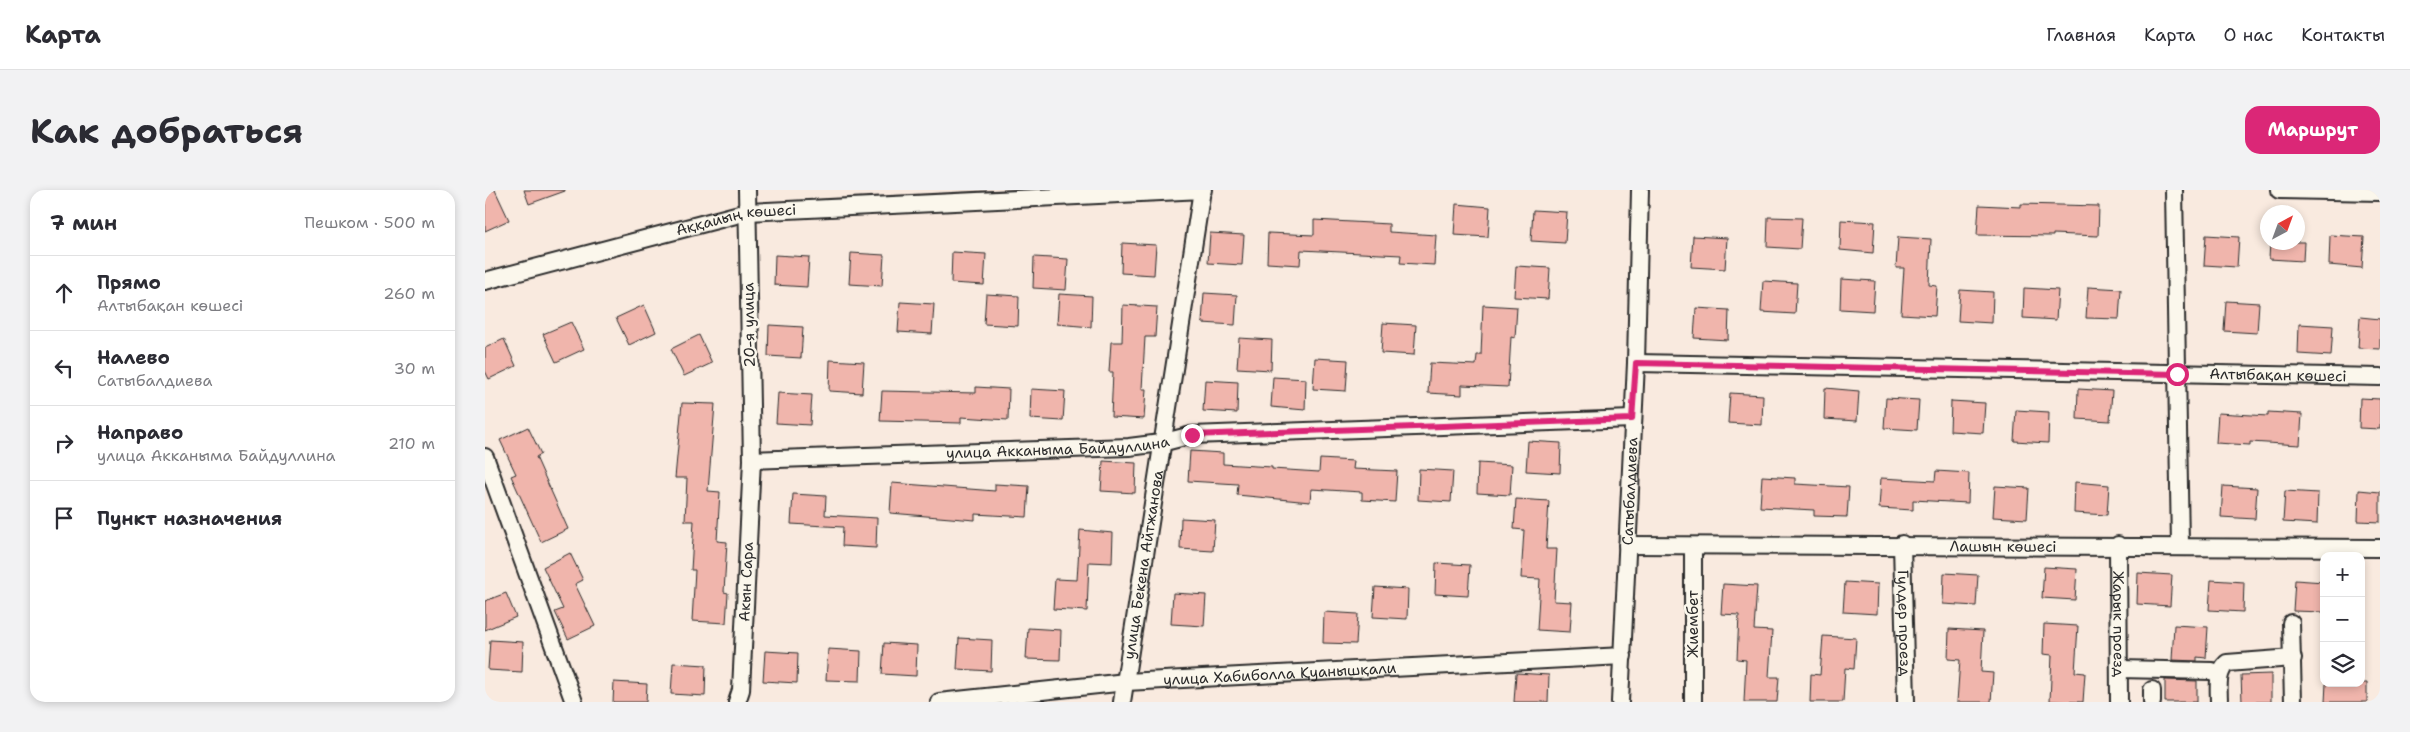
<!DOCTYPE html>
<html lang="ru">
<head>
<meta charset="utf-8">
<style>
	body { margin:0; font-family:"Shantell Sans",sans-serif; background:#f2f2f3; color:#2b2b33 }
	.controls { position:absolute; right:15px; bottom:15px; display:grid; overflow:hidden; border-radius:10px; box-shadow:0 2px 8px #0003 }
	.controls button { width:45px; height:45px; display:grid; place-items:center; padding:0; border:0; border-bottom:1px solid #e1e1e2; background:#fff; color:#2b2b33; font:25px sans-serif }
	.compass { position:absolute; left:1775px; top:15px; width:45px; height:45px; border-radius:50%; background:#fff; box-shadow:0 2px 8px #0003; rotate:41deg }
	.stop { position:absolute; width:15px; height:15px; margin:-11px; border:4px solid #db2777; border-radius:50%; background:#fff }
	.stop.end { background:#db2777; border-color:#fff; box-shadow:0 1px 5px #0008 }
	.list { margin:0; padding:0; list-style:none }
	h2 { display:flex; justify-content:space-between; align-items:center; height:65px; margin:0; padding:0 20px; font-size:21px }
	h2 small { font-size:16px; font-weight:400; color:#7c7c81 }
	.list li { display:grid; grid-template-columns:32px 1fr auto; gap:15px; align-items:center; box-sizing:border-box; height:75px; padding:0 20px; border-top:1px solid #e1e1e2 }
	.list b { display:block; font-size:19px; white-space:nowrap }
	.list p { margin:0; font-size:16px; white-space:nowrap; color:#7c7c81 }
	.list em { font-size:16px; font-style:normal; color:#7c7c81 }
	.icon { flex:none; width:28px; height:28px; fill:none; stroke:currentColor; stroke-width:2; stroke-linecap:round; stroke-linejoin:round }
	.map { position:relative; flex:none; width:1895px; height:512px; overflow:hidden; border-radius:15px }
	header { display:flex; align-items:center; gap:30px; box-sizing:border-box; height:70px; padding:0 25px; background:#fff; border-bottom:1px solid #e1e1e2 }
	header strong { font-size:24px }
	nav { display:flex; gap:28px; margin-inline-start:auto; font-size:18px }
	.intro { display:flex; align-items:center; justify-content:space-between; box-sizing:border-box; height:120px; padding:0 30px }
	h1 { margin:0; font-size:35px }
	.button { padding:12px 22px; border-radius:15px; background:#db2777; color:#fff; font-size:18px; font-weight:700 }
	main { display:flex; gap:30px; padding:0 30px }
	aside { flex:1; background:#fff; border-radius:15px; box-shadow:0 2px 8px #0003 }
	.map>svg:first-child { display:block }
	.building { fill:#f0b5ac; stroke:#2b2b2b }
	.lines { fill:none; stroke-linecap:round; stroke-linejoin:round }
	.minor-casing { stroke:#2b2b2b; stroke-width:20 }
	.minor { stroke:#fbf7ec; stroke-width:16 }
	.route { stroke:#db2777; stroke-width:6 }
	.labels { text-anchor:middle; stroke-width:5; stroke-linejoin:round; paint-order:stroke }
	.street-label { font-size:15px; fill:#2b2b2b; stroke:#fbf7ec }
</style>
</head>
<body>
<header>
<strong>Карта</strong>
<nav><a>Главная</a><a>Карта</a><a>О нас</a><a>Контакты</a></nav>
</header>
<div class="intro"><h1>Как добраться</h1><a class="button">Маршрут</a></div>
<main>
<aside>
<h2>7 мин<small>Пешком · 500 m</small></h2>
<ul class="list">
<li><svg class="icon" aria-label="ahead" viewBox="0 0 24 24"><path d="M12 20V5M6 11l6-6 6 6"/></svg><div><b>Прямо</b><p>Алтыбақан көшесі</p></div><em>260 m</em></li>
<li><svg class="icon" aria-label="left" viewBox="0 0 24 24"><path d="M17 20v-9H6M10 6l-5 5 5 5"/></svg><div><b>Налево</b><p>Сатыбалдиева</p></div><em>30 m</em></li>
<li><svg class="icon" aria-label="right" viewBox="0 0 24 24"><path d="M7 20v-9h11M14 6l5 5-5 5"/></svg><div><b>Направо</b><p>улица Акканыма Байдуллина</p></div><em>210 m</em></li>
<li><svg class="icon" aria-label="arrive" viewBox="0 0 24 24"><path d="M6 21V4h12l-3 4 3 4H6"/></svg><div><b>Пункт назначения</b></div></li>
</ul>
</aside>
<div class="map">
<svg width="1895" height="512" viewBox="0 0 1895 512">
	<rect width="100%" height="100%" fill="#f9eadf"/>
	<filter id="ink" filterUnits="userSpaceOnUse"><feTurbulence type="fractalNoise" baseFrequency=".02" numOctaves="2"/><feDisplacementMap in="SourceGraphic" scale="10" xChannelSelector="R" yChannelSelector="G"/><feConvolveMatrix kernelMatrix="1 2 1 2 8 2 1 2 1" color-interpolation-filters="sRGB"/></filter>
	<g filter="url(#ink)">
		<path class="building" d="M6,0H10L24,30L0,41V3Z
			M39,0H80V1L44,14Z
			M971,14L1005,17L1003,47L969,45Z
			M1536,14L1614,16L1613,46L1568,44V46L1492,45L1494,15L1536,17Z
			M1048,20L1082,22L1080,53L1046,51Z
			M1283,27L1317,28L1315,59L1282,57Z
			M829,30L904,34V42L951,45L949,75L915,73L916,65L816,60L815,75L782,73L783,43L829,45Z
			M1356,30L1390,32L1388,63L1355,60Z
			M725,43L759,45L757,75L723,73Z
			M1721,45L1754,47L1752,77L1719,75Z
			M1845,45L1879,47L1877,78L1844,75Z
			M1208,46L1242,48L1240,79L1206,77Z
			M1413,47L1446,49L1444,95L1452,96L1450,126L1416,124L1419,78H1411Z
			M1785,52H1819L1818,71L1784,69Z
			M637,53L671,55L669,85L636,83Z
			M467,62L501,64L499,95L466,93Z
			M366,63L399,65L397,96L364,94Z
			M290,65L324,67L322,97L289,95Z
			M549,67L583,69L581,100L548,98Z
			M1031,76L1065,78L1063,109L1029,107Z
			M1356,89L1390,91L1388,121L1355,119Z
			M1278,91L1312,93L1310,124L1276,122Z
			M1603,97L1636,99L1634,129L1601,128Z
			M1539,98L1573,100L1571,130L1538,128Z
			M1475,100L1508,102L1507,133L1473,131Z
			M719,103L752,105L750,135L717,133Z
			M501,104L534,106L533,136L499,134Z
			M574,104L607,106L606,137L572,134Z
			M1741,111L1774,113L1772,143L1739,141Z
			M415,112L449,114L447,144L413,142Z
			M159,115L171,142L144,155L131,128Z
			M638,115L672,117L670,147H660L657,199H661L659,229L626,227L628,182H624L626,152H637Z
			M998,115L1032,117L1030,148L1026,147L1023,197L977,195V205L943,203L945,173L991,175L992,165H996Z
			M1211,118L1244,120L1243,150L1209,148Z
			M1875,127L1895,129V159L1873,158Z
			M86,132L99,159L71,172L58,144Z
			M898,133L931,135L929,165L896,163Z
			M1814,134L1848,136L1846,166L1813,164Z
			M284,135L318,137L316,168L283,166Z
			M214,145L227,173L199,186L186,159Z
			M754,148L787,150L786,180L752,178Z
			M19,149L31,176L4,189L0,181V158Z
			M830,168L863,170L861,201L828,199Z
			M345,170L379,172L377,203L344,201Z
			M788,187L821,189L820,220L786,217Z
			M720,190L753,192L752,223L718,221Z
			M491,197L524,199L523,230L476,227V233L395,231L397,201L491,203Z
			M1340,198L1374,201L1372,231L1339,229Z
			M546,199L580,201L578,231L545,229Z
			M1593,199L1627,201L1625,231L1592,229Z
			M293,203L327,205L325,235L291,233Z
			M1245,203L1278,205L1277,235L1243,233Z
			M1401,208L1434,210L1432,240L1399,238Z
			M1875,208L1895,209V239L1874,238Z
			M1466,211L1500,213L1498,243L1465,241Z
			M197,213L230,214L223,301L235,302L232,351L242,352L239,402L243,403L241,433L207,431L210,380H206L209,331H200L202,288H190Z
			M1531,220L1564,222L1563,253L1529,251Z
			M1783,222L1817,224L1815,255L1765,252V255L1731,253L1733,223L1783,226Z
			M43,237L56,264L51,267L83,339L56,352L26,286L31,284L15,250Z
			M1043,251L1076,253L1075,283L1041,281Z
			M705,261L738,263V274L787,277V279L834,282L835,269L869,271L868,279L912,281L910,312L877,310V302L826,299L825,312L752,305L753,294L703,291Z
			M618,271L651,273L650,303L616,301Z
			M993,273L1027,275L1025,305L992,303Z
			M934,279L968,281L966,312L933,310Z
			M1451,281L1484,283L1483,313L1428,310V320L1394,318L1396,288L1450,291Z
			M1277,286L1310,288V294L1364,297L1362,327L1329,326V320L1275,317Z
			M1590,292L1624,295L1622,325L1589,323Z
			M407,293L510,301V294L544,296L542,327L490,324V330L405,323Z
			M1510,296L1544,298L1542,329L1508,327Z
			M1738,296L1772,298L1770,329L1736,327Z
			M1874,300L1895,302V332L1873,331Z
			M1800,301L1833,303L1832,334L1798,332Z
			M308,304L341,306L340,325L392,328L391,358L357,356L358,337L306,334Z
			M1031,309L1064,311L1061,359H1072L1069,411L1087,412L1085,442L1052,440L1055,389L1036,388L1039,340L1029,339Z
			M696,328L730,330L728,361L695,359Z
			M595,340L628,343L627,373L604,372L602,421L568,419L570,389L592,390Z
			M85,363L98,390L90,394L110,436L83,449L70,422L78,419L58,377Z
			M951,373L985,375L983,406L950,404Z
			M1559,377L1592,379L1590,410L1557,408Z
			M1459,383L1493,385L1491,416L1458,414Z
			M1653,383L1687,385L1685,416L1652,414Z
			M1726,390L1759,392L1758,422L1724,420Z
			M1810,390L1839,392V422L1808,421Z
			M1360,392L1393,394L1392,424L1358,422Z
			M1238,394L1272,396L1269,440L1287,441L1284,487H1294L1292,512H1259L1261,470L1252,469L1254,425L1236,424Z
			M890,397L923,399L922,429L888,427Z
			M21,403L31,427L0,440V411Z
			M688,403L721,405L719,436L686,434Z
			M839,422L873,424L871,454L838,453Z
			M1559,434L1593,436L1590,482L1600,483L1598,512L1565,511L1567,465L1558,464Z
			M1689,435L1723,437L1721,468L1712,467V471L1687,470Z
			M543,438L576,440L575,470L541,469Z
			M1464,439L1498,441L1496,482L1508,483L1506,512H1472L1475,470L1463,469Z
			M1338,446L1371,448L1369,479L1360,478L1358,512H1325L1326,484L1335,485Z
			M474,448L507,450L506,481L472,479Z
			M5,450L38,452L37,482L3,480Z
			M399,453L432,455L431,486L397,484Z
			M343,459L376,461L375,491L341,490Z
			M280,461L313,463L312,493L278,491Z
			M188,473L221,475L220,506L186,504Z
			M1031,483L1064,485L1063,512H1029Z
			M1786,484V512H1757L1756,485Z
			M1680,490L1712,491V512H1680Z
			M129,492L162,494L161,512H128Z
			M1841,493H1882V512H1840Z"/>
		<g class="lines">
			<defs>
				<g id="minor">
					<path d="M1689,0L1695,355"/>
					<path d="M1794,0L1895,2"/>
					<path id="s1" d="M0,91L262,22L718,0"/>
					<path id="s2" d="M1151,173L1895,187"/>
					<path d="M0,267L89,512"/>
					<path id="s3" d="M267,270L644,257L676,253L707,245L1147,229"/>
					<path id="s4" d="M1417,354L1421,512"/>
					<path id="s5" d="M1142,355L1895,358"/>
					<path id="s6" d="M1633,355L1634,512"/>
					<path d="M1208,356V512"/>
					<path d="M1806,433L1808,512"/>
					<path d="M1634,479L1727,481L1734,485"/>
					<path id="s7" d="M252,512L256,500L267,270L262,0"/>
					<path id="s8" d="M454,512L641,492L1138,466"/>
					<path id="s9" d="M637,512L717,0"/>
					<path id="s10" d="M1135,512L1151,173L1155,0"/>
					<path d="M1667,512V500"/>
					<path d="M1734,512C1734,499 1731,483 1742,473L1808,468"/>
				</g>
			</defs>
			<use href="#minor" class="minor-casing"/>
			<use href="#minor" class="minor"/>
		</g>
	</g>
	<g class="lines" filter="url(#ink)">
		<path class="route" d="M707,245L1147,229L1151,173L1692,184"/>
	</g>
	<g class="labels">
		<g class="street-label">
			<text dy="5" stroke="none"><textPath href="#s1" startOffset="259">Аққайың көшесі</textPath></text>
			<text transform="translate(264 135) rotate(-91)" y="5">20-я улица</text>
			<text dy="5" stroke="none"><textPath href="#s2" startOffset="642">Алтыбақан көшесі</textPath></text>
			<text dy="5" stroke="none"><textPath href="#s3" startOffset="306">улица Акканыма Байдуллина</textPath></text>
			<text dy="5" stroke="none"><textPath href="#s10" startOffset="211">Сатыбалдиева</textPath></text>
			<text dy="5" stroke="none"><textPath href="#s5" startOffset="376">Лашын көшесі</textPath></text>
			<text dy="5" stroke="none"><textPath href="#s9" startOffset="139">улица Бекена Айтжанова</textPath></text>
			<text dy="5" stroke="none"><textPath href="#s7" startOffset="121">Акын Сара</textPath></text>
			<text dy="5" stroke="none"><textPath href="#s4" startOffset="79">Гулдер проезд</textPath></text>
			<text dy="5" stroke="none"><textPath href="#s6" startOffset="79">Жарык проезд</textPath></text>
			<text transform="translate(1208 434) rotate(-90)" y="5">Жиембет</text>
			<text dy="5" stroke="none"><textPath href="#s8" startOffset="342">улица Хабиболла Қуанышқали</textPath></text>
		</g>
	</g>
</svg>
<div class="controls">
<button>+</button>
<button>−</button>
<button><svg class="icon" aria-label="layers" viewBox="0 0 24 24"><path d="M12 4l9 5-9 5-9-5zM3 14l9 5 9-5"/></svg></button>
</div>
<svg class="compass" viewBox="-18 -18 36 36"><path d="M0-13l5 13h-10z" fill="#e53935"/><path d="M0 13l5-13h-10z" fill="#7c7c81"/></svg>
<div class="stop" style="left:1692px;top:184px"></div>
<div class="stop end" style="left:707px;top:245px"></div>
</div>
</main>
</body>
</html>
